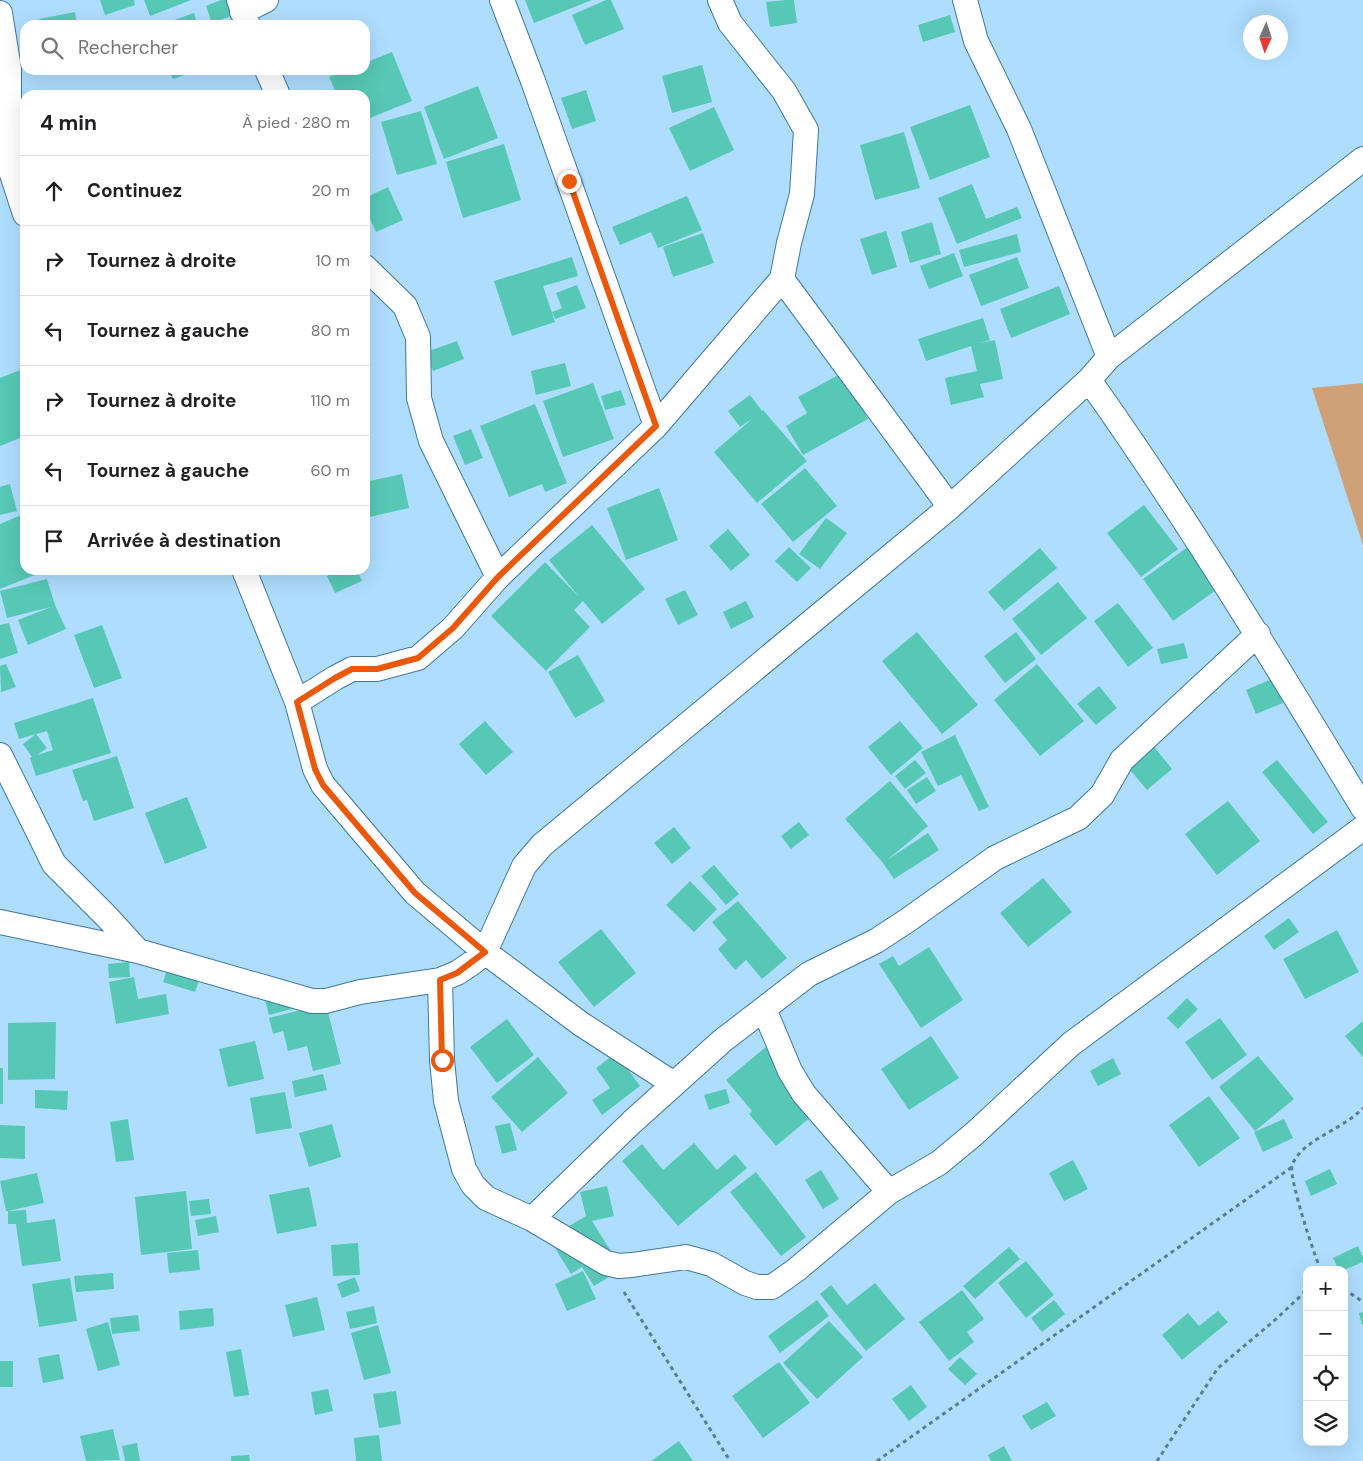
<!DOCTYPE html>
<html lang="fr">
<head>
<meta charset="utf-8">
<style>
	body { margin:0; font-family:"DM Sans",sans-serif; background:#f2f2f2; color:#202124 }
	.controls { position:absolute; right:15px; bottom:15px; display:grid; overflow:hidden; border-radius:10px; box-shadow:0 5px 20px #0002 }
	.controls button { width:45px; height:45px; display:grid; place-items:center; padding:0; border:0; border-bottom:1px solid #e0e0e0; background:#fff; color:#202124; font:25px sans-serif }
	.compass { position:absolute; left:1243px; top:15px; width:45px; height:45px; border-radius:50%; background:#fff; box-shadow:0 5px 20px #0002; rotate:183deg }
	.stop { position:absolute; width:15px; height:15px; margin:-11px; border:4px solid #ea580c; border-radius:50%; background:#fff }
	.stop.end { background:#ea580c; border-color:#fff; box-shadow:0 1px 5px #0008 }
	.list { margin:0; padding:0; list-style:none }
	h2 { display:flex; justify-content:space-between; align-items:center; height:65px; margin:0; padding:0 20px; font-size:21px }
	h2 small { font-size:16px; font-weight:400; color:#757577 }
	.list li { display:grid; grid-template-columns:32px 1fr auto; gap:15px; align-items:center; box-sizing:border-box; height:70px; padding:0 20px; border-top:1px solid #e0e0e0 }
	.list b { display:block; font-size:19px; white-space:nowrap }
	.list em { font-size:16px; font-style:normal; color:#757577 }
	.icon { flex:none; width:28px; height:28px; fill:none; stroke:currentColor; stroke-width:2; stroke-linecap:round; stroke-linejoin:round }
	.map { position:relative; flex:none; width:1363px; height:1461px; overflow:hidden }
	.search { position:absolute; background:#fff; box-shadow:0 5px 20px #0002; left:20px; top:20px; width:350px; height:55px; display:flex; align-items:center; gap:12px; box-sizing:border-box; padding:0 18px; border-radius:15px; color:#757577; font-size:19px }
	.panel { position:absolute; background:#fff; box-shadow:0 5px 20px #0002; left:20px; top:90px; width:350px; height:485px; border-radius:15px }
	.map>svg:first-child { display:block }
	.green { fill:#d0a079 }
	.building { fill:#57c8b5 }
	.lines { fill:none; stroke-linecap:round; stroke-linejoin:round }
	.minor-casing { stroke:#40779d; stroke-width:26 }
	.path { stroke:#5b7d95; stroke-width:3; stroke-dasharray:4 4; stroke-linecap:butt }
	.minor { stroke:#fff; stroke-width:24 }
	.route { stroke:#ea580c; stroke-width:6 }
</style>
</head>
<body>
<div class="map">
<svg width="1363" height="1461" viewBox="0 0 1363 1461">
	<rect width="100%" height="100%" fill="#afddfe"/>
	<path class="green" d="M1363,383V545L1312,388Z"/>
	<path class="building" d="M100,0H134L135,5L105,15Z
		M144,0H191L150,16Z
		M221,0H228L234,15L214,22L215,25H208L212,23L206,6Z
		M525,0H592L534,23Z
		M606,0H611L624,29L585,45L572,15Z
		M786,0H794L797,23L770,27L766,2Z
		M75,12L77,25H40L39,19Z
		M194,13L198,25H160Z
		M950,15L955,32L923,42L918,25Z
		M392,52L412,101L365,120V95H337L329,77L347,70H365V63Z
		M702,65L712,102L672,113L662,76Z
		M169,70H198L173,79Z
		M478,86L498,138L444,159L424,107Z
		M586,90L596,121L572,129L561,98Z
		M970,105L990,157L930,180L910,127Z
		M714,107L734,150L690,171L669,128Z
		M421,111L437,164L397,175L381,122Z
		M904,132L920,188L875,200L860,145Z
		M504,144L521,200L463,218L446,162Z
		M972,184L986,219L1017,207L1022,218L957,244L938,198Z
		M388,187L403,220L376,232L365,208V198Z
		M687,196L702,230L658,248L651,232L620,245L612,227Z
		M932,222L941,254L910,263L901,232Z
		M886,231L897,267L872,275L860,239Z
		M703,233L714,263L673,277L663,247Z
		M1017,234L1021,252L964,267L959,250Z
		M954,253L963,276L929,289L920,266Z
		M572,257L578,276L543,286L555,322L512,336L494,281Z
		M1017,257L1029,288L981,306L969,275Z
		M577,285L586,308L555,319L552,312L562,308L556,293Z
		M1059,286L1070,314L1011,338L1000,309Z
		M983,318L990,340L980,343L995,340L1003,379L980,384L984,397L951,405L945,378L977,371L971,346L926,361L918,339Z
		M457,341L464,359L433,371L426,352Z
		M565,363L571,386L536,395L531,371Z
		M23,369L25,374V436L0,446V378Z
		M842,373L868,419L803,455L786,426L807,413L798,397Z
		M593,383L614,439L563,457L543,401Z
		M621,390L626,405L605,410L601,396Z
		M750,395L762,411L763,410L807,461L757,503L714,452L753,418L740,427L728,411Z
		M535,404L567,483L545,492L542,484L509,497L480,426Z
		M471,429L483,458L465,465L453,436Z
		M805,468L837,506L793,542L761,504Z
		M402,474L409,508L365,518V482Z
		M10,484L17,511L0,515V487Z
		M659,488L678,540L626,560L607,508Z
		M1144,505L1178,549L1141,577L1107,533Z
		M21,515L25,525V570H47L0,589V524Z
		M826,518L847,533L820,569L799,554Z
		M592,525L645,589L602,624L583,601L574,610L590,627L546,671L491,616L545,562L579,597L549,560Z
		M728,529L750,555L731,571L709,546Z
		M1192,544L1223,585L1173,621L1143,579Z
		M789,547L811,568L797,582L775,561Z
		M1040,548L1057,568L1004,611L988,592Z
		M340,570H357L362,581L335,593L327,576Z
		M47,579L55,605L66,629L28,645L18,620L51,607L7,618L0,591Z
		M1058,582L1087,618L1041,655L1012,619Z
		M685,590L698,615L678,625L665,599Z
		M746,601L754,617L731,629L723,612Z
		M1118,603L1153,648L1128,667L1094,621Z
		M9,623L18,653L0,659V625Z
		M102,625L122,678L94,688L74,635Z
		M917,632L978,705L942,734L882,661Z
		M1016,632L1036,659L1005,683L984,656Z
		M1184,643L1188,658L1161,664L1157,649Z
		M578,655L605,701L575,718L548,672Z
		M6,664L16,687L1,692L0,666Z
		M1037,664L1084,721L1040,756L994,700Z
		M1272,679L1283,703L1256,714L1246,690Z
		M1099,686L1117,708L1096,725L1077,704Z
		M93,698L111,753L36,776L30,758L32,757L23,744L36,734L47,748L37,755L53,750L47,731L19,739L14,723Z
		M485,721L513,752L486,775L459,744Z
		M900,721L923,748L891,775L868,747Z
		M955,735L989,807L979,811L961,775L938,786L921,752Z
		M1151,743L1172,769L1147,790L1125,764Z
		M117,756L134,808L94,821L87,800L83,801L72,770Z
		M915,760L926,773L905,789L895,776Z
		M1277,760L1328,822L1313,834L1262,772Z
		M927,777L936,791L916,804L907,790Z
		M890,781L928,826L887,860L928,833L939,850L894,879L883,863L845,819Z
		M187,797L207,848L165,864L145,813Z
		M1228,801L1260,841L1217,875L1185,834Z
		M799,822L809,835L791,849L781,836Z
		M674,827L691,848L672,864L654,843Z
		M714,865L739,894L726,905L701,876Z
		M1043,878L1072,912L1028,947L1000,913Z
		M690,881L717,909L694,932L666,905Z
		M738,901L787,958L762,979L746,960L735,970L718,949L727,940L712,922Z
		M1289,918L1299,932L1274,950L1264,936Z
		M601,929L636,973L594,1007L558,962Z
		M1337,930L1359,972L1305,999L1283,959Z
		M929,947L963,1000L921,1028L879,964L893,956L899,966Z
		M129,962L130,977L109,978L108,964Z
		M168,967L200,977L195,992L163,982Z
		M134,977L138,999L166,994L169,1014L116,1024L109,982Z
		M307,990L311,1004L269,1015L265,1000Z
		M1187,998L1198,1009L1178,1029L1167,1018Z
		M326,1004L341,1064L313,1071L307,1046L288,1051L283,1031L273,1034L269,1018Z
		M1220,1018L1247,1055L1212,1080L1185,1042Z
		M507,1019L534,1055L497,1083L470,1047Z
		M1363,1021V1057L1345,1036Z
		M56,1022L55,1079L8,1080V1023Z
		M931,1036L959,1078L909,1110L881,1069Z
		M255,1041L264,1079L228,1087L219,1049Z
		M772,1042L825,1105L776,1146L749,1114L752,1111L726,1080Z
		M616,1053L640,1086L602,1115L592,1100L610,1088L596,1068Z
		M1258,1056L1294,1099L1255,1131L1219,1087Z
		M538,1057L568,1093L522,1132L491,1097Z
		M1113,1058L1121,1074L1098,1086L1090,1071Z
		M0,1068H3V1104H0Z
		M323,1074L327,1090L295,1097L292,1081Z
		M726,1089L730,1103L709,1110L704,1095Z
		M35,1090L68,1091L67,1110L35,1108Z
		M285,1092L292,1128L256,1134L250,1098Z
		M1209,1096L1240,1138L1199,1167L1169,1125Z
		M128,1119L134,1160L116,1162L110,1122Z
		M1284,1119L1293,1138L1263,1152L1254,1132Z
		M510,1123L517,1150L502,1154L495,1126Z
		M332,1124L341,1157L309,1167L299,1133Z
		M0,1125L25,1126V1159L0,1158Z
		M694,1143L717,1170L735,1154L747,1168L678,1226L622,1161L642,1144L663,1170Z
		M1073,1160L1088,1189L1064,1201L1049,1173Z
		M1330,1169L1337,1184L1311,1196L1305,1181Z
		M821,1170L839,1199L823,1209L805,1180Z
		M756,1172L806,1237L781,1256L730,1192Z
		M37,1173L44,1203L8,1211L26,1210L27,1223L55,1219L61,1261L22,1266L16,1224H8V1211H6L0,1181Z
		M607,1186L614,1216L592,1221L622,1269L594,1286L582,1267L571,1274L549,1238L586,1216L580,1192Z
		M309,1187L317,1226L277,1234L269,1195Z
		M186,1191L192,1249L141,1255L135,1197Z
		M209,1199L211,1214L191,1216L189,1201Z
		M216,1216L219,1232L198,1236L195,1220Z
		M358,1243L360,1275L333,1276L331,1245Z
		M1358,1246L1363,1257V1262L1344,1270H1339L1333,1258Z
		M1009,1247L1020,1259L975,1299L963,1286Z
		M198,1250L200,1270L169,1273L167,1253Z
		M1026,1261L1054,1295L1026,1318L998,1283Z
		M583,1271L596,1299L567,1311L555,1284Z
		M113,1273L114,1289L76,1292L74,1276Z
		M355,1277L360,1291L342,1298L337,1284Z
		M70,1278L77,1321L39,1327L32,1284Z
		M875,1283L905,1319L866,1351L820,1294L831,1285L847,1305Z
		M962,1290L984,1319L967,1332L974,1342L949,1361L919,1322Z
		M317,1297L325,1330L293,1337L285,1305Z
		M817,1300L829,1316L780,1353L768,1336Z
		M1054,1300L1065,1314L1042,1332L1031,1318Z
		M374,1306L377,1323L350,1329L346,1312Z
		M213,1308L214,1326L180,1330L179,1311Z
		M1218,1311L1228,1322L1182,1360L1162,1335L1188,1313L1199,1326Z
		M1363,1312V1324L1362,1325L1359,1313Z
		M138,1315L140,1331L112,1334L110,1318Z
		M829,1321L863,1357L817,1399L783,1363Z
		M108,1322L120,1365L98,1371L86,1329Z
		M378,1325L391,1373L364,1380L351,1333Z
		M241,1349L249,1395L234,1397L226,1352Z
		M59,1354L64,1379L43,1383L38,1358Z
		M960,1357L977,1374L965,1385L948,1369Z
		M0,1361H13V1387H0Z
		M779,1362L810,1403L763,1438L732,1396Z
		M911,1385L927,1407L909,1421L892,1399Z
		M328,1389L333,1411L315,1415L311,1392Z
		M396,1391L401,1424L379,1428L373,1394Z
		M1047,1402L1056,1416L1031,1430L1022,1416Z
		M113,1429L120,1460L86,1461L80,1436Z
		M379,1435L382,1461H356L354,1438Z
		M679,1441L693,1461H651Z
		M137,1443L140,1461H125L122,1446Z
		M1004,1446L1012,1461H991L988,1455Z
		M249,1455L250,1461H231V1456Z"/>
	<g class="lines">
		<defs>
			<path id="minor" d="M239,0L248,25
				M502,0L533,81L656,426
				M720,0L730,23L784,91L806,130L802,194L789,243L782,279L950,507
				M965,0L976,41L1019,129L1109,357
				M242,12L266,0
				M0,13L9,69V165L25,214
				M267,70L278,95
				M365,267L405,306L418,337L419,398L431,441L498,577
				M1089,380C1187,518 1275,663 1363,808
				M244,570L297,702L315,769L323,785L415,893L485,952L581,1024L674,1084
				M297,702L335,678L352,669H377L418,658L453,628L498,577L656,426L782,279
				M0,755L54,864L108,918L138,951
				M0,922L138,951L312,1001H326L360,992L440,980L457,973L472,963L485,952L524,866L542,845L950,507L1089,380L1109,357L1363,159
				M440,980L442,1060L446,1101L464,1169L473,1185L486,1198L532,1219L606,1263L619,1266L632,1265L686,1257L711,1264L745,1283L757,1287H772L796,1270L889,1192L939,1163L974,1134L1071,1044L1363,828
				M764,1009L790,1071L804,1094L889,1192
				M532,1219L632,1122L722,1041L809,974L876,941L908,920L995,858L1078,818L1102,795L1122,760L1258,634"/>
		</defs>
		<use href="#minor" class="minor-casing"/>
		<path class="path" d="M1321,1270C1314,1255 1289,1179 1292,1166C1294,1159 1300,1152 1306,1147C1323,1133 1347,1125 1363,1108
			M1344,1289L1363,1302
			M624,1292L730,1461
			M877,1461L1292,1167
			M1157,1461L1218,1368L1275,1320L1307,1290"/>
		<use href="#minor" class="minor"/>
	</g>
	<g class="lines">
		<path class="route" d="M442,1060L440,980L457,973L485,952L415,893L323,785L315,769L297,702L335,678L352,669H377L418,658L453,628L498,577L656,426L569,181"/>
	</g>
</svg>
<div class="controls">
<button>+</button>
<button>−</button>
<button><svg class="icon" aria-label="locate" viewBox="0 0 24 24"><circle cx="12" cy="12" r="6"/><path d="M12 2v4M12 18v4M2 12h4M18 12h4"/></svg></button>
<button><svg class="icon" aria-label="layers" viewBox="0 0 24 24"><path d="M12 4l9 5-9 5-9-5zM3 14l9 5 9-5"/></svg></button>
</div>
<svg class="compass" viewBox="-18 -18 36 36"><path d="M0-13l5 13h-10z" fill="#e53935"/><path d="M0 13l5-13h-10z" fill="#757577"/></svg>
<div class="stop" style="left:442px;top:1060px"></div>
<div class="stop end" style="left:569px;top:181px"></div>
<div class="search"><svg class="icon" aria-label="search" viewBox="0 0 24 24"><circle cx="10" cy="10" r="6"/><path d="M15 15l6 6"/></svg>Rechercher</div>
<section class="panel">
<h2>4 min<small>À pied · 280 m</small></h2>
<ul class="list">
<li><svg class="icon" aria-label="ahead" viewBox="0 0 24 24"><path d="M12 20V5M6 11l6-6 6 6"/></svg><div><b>Continuez</b></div><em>20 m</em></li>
<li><svg class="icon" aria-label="right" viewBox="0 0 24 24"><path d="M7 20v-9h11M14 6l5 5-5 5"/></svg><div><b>Tournez à droite</b></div><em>10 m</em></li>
<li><svg class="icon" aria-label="left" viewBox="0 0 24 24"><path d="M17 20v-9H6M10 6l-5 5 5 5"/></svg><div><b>Tournez à gauche</b></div><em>80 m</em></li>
<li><svg class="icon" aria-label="right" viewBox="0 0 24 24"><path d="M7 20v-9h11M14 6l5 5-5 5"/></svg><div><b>Tournez à droite</b></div><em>110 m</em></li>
<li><svg class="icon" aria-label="left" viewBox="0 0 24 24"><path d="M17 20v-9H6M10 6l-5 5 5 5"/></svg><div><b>Tournez à gauche</b></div><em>60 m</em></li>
<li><svg class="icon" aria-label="arrive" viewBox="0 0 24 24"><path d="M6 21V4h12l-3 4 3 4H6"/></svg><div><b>Arrivée à destination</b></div></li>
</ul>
</section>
</div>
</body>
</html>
